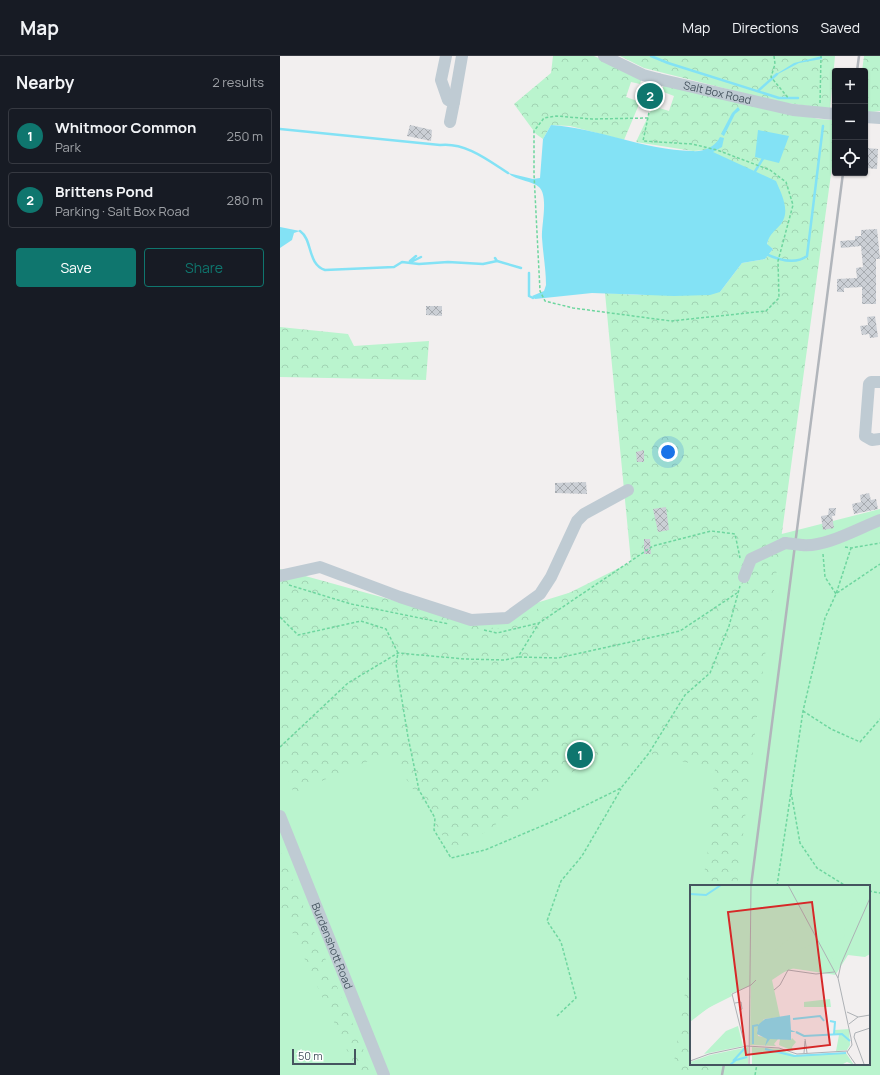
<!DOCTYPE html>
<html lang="en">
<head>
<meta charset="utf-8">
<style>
	body { margin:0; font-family:Manrope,sans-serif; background:#242831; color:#f1f3f6 }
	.controls { position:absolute; right:12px; top:12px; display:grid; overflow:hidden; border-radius:4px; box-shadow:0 1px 3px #0004 }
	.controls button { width:36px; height:36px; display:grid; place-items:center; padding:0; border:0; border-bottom:1px solid #363941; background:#171b24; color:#f1f3f6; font:20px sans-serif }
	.scale { position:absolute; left:12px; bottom:10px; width:64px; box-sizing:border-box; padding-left:4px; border:2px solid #45545f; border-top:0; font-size:11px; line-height:14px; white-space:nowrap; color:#45545f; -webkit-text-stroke:3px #fff; paint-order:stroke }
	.you { position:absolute; left:388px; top:396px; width:14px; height:14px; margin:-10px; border:3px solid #fff; border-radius:50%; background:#1a73e8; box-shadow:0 0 0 6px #1a73e833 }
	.badge { display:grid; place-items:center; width:26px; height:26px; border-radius:50%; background:#0f766e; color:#fff; font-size:13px; font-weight:700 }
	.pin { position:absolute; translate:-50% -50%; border:2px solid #fff; box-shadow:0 1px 4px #0006 }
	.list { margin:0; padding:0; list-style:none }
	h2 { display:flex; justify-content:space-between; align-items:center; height:52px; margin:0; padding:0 16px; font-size:17px }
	h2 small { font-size:13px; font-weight:400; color:#9ea1a6 }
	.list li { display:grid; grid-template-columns:26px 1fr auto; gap:12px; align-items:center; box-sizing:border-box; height:56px; margin:0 8px 8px; padding:0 8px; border:1px solid #363941; border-radius:4px }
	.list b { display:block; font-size:15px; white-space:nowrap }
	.list p { margin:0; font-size:13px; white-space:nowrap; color:#9ea1a6 }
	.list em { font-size:13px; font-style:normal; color:#9ea1a6 }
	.actions { display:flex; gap:8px; padding:12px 16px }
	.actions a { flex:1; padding:9px 0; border:1px solid #0f766e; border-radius:4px; text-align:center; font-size:14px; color:#0f766e }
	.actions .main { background:#0f766e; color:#fff }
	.icon { flex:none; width:22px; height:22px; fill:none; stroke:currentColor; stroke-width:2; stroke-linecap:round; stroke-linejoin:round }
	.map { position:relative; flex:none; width:600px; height:1019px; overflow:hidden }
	header { display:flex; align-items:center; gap:24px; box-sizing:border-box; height:56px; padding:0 20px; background:#171b24; border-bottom:1px solid #363941 }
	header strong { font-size:19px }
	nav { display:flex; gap:22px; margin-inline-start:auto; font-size:14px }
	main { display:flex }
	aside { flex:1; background:#171b24 }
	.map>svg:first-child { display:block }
	.green { fill:#baf4ce; fill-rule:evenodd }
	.forest { fill:url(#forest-crowns) }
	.water { fill:#83e2f5 }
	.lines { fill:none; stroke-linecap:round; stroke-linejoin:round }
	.stream { stroke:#83e2f5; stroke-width:2.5 }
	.building { fill:url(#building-cross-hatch) }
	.path { stroke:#6ed69f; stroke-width:1.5; stroke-dasharray:3 2; stroke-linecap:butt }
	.minor { stroke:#bfcbd3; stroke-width:12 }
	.rail { stroke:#b1b5bb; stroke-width:2.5 }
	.minor-bridge { stroke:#bfcbd3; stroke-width:12 }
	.labels { text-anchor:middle; stroke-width:3.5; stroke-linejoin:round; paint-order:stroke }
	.street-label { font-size:11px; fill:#45545f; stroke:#fff }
	.inset-river { fill:none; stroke:#83e2f5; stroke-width:2 }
	.inset-road { fill:none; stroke:#adb1b5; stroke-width:1 }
	.view { fill:#d62828; fill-opacity:0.15; stroke:#d62828; stroke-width:2 }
	.inset-edge { fill:none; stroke:#45545f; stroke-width:2 }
</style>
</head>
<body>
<header>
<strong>Map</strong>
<nav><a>Map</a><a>Directions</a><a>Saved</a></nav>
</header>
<main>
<aside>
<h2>Nearby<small>2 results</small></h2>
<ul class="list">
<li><span class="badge">1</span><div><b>Whitmoor Common</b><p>Park</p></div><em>250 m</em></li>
<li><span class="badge">2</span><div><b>Brittens Pond</b><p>Parking · Salt Box Road</p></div><em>280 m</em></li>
</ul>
<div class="actions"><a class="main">Save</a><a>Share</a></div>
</aside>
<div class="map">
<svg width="600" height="1019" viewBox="0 0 600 1019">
	<defs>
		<pattern id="forest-crowns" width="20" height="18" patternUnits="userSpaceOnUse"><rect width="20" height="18" fill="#baf4ce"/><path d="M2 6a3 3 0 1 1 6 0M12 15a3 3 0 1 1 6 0" fill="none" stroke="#a1d3b3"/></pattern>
		<pattern id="building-cross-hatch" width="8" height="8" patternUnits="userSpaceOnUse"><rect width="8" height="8" fill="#cbcfd5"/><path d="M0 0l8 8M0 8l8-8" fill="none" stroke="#a7abb0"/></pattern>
	</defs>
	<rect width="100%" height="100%" fill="#f2efef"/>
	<path class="green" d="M600,453V1019H0V520L188,568L379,509ZM411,830H589V1008H411Z"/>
	<path class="forest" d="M273,0H314L362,21L360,28L351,26L346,41L360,46L344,84L290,70L271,69L263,83L256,78L234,48L271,17Z
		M340,0H555L550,53L499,46L364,12Z
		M584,0H600V55L585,57V15H582Z
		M384,29L539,63L555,64V89L479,644L457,830H422L428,794L435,713L332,689L174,797L109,696L14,737L0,705V513L217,573L351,506L325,237L358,239L440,236L462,207L485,203L493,193L487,189L489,179L502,166L424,94L413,95L356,86L373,50L389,55L394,40L381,35Z
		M0,271L68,278L74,290L149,285L146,324L0,321Z
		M0,794L94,1019H74L73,1007L0,850Z
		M411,899V1008H433L432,1019H392Z"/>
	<path class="water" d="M542,0V3L519,7L498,18V17L514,7Z
		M458,51L460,54L455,58L444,80L441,78L452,57Z
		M271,69C318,72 364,94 412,95C424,96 435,91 440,81L444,82L442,91L433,96L496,125C501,137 511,155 501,168C494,176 490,177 487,188L493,193L485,203L462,207L440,236L430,239L394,240L312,237L255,243L252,240L264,235L266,229C266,213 263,198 262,182C261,170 269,140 259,131C253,125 237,125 228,117L253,123L260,122L263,83Z
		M478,74L509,80L499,107L475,101Z
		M0,171L20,175L14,177L12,184L0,192Z"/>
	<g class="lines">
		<path class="stream" d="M371,0L388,7L499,42H518
			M478,35L497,18
			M0,73L160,89C185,86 208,104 228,117
			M474,117L484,101
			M20,175C33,184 27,208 45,214L114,211L122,206L139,208L168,206L203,208L217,205
			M486,198C499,204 515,209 527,200L543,70
			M215,202L217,205L241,212
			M130,205L136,200
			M131,206L141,201
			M249,217V240L253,242"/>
	</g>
	<path class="building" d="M130,69L152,74L151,85L127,80Z
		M587,92L598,93L597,113L586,112Z
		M597,173L600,203H596V248H582V231L564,232V236H557V223L577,222L576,212L583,211L581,190L561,192L560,185L575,184V180H581V174Z
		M146,250H162V260L146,259Z
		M595,260L598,281L590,282L589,278L582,279L580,270L588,269L587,261Z
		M364,394V406H357L356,396Z
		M306,426L307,438L275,437V427Z
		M589,437L591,444L596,443L598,453L574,458L572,448L581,446L580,439Z
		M386,451L389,474L378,476L373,453Z
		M549,452H556L555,460H552L554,472L543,474L541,460L548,459Z
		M364,483H370L371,498H364Z"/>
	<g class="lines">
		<path class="path" d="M494,0L495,8L491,21L509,43
			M540,47L541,0
			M368,62L312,63L276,60L264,62L254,75V118L260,235L265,245L293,252L391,265L486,255L499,242L498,205L513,149L506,126L490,114L437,94L412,88L363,85L371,47
			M565,491L571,492L600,487
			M543,498L545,521L556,538
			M9,529L71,548L169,568
			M557,537L600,508
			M0,561L18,579L81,565L106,573L118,597L116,608L128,681L139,734L155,762L154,774L171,802L205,794L276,764L341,732L369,697L405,639L430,617L449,570L460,530
			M204,574L217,577L259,567L373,490L431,475L455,478L460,502
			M239,601L278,602L400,575L457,537
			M523,655L551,673L580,686L600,663
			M0,691L68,627L118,597L185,603L225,604L238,601L259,567
			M511,736L520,787L537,812L566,830
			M497,830L523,655L545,562L556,538L571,492
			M589,835L600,837
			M277,960L296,942L281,886L267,865L281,825L302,800L341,733
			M475,1019L477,1008"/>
		<g class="minor">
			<path d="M166,0L161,24L168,44L174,46L170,66"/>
			<path id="s1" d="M324,0L363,19L378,23L513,54L555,58"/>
			<path d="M373,37L378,23"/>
			<path d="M174,46L182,0"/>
			<path d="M585,61L600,62"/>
			<path d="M600,326H591L589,328L585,380L592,384L600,383"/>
			<path d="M522,489C544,492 579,472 600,464"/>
			<path d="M0,520L40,511L120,541L191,564L227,562L260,538L271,521L297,465L304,458L348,434"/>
			<path d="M464,521L471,503L505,487"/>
			<path id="s2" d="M0,760L104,1019"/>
		</g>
		<path class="rail" d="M577,15L579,0
			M471,830L563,117
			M442,1019L444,1008"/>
		<path class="minor-bridge" d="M505,487L522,489"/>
	</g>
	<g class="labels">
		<g class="street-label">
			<text dy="4" stroke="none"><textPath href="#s1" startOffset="120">Salt Box Road</textPath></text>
			<text dy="4" stroke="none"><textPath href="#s2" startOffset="140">Burdenshott Road</textPath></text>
		</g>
	</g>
	<g transform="translate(410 829)">
		<rect width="180" height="180" fill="#f2efef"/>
		<path d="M0,0H180V69L175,72L158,70L146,89L104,83L40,109L0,135Z" fill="#baf4ce"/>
		<path d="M0,0L10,2L58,0L57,8L44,1L18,14L0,17ZM62,0H68L67,67L81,69L102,51L113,64L125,57L146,90L100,83L82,95L90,132L74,134L67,145L68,151L88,154L84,159L86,161L60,160ZM99,0H104L112,20L131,49L147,24L154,26L170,13L177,17L160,60L147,82ZM145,42L155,43L154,52L145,55ZM147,0H180V7L177,14ZM28,103L34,110L41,108L42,111L18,123L0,137V117ZM140,114L141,122H114V117ZM48,141L53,161L14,169L36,146ZM159,144L160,160L157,165L146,166L149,150H144L145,145ZM102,153L106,157L102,162L103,166L89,160L90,154L101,155ZM58,162V180H0V177L20,170ZM62,162L89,164L105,170L156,168L164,180L157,177L151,180H62Z" fill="#baf4ce" fill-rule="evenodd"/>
		<path d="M100,130L101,145L106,147H101V155L80,154L75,161L77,154L67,149L68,140L75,134Z" fill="#83e2f5"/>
		<path class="inset-river" d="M0,9L16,10L31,0M103,134L130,131L134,136M140,136L145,137L144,149M106,147L114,151L152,149L160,156M63,159V141L68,140M75,164L104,171L156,168M43,176L55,163M40,180L46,175L57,172"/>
		<path class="inset-road" d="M98,0L148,93M84,105L90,100L98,85L126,89L144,87M45,118L51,117L52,124L49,125M157,127L168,132M159,139L168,132L180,130M164,152L174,179M164,152L165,148L180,143M115,154L117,168M55,161L42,109L61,100L66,95M114,168L115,156M0,176L19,169L57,161L89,163L107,169L157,166M59,180L61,0M166,180L157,167L162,160L161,153L148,93L151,79L180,13"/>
		<path class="view" d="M122,17L140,160L56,170L38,27Z"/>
		<rect width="180" height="180" class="inset-edge"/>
	</g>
</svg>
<div class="controls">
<button>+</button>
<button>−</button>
<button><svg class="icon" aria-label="locate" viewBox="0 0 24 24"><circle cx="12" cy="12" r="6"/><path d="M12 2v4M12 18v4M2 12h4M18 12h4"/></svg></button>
</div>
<div class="scale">50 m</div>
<div class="you"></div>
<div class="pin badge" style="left:300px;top:699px">1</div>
<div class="pin badge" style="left:370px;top:40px">2</div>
</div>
</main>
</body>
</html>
